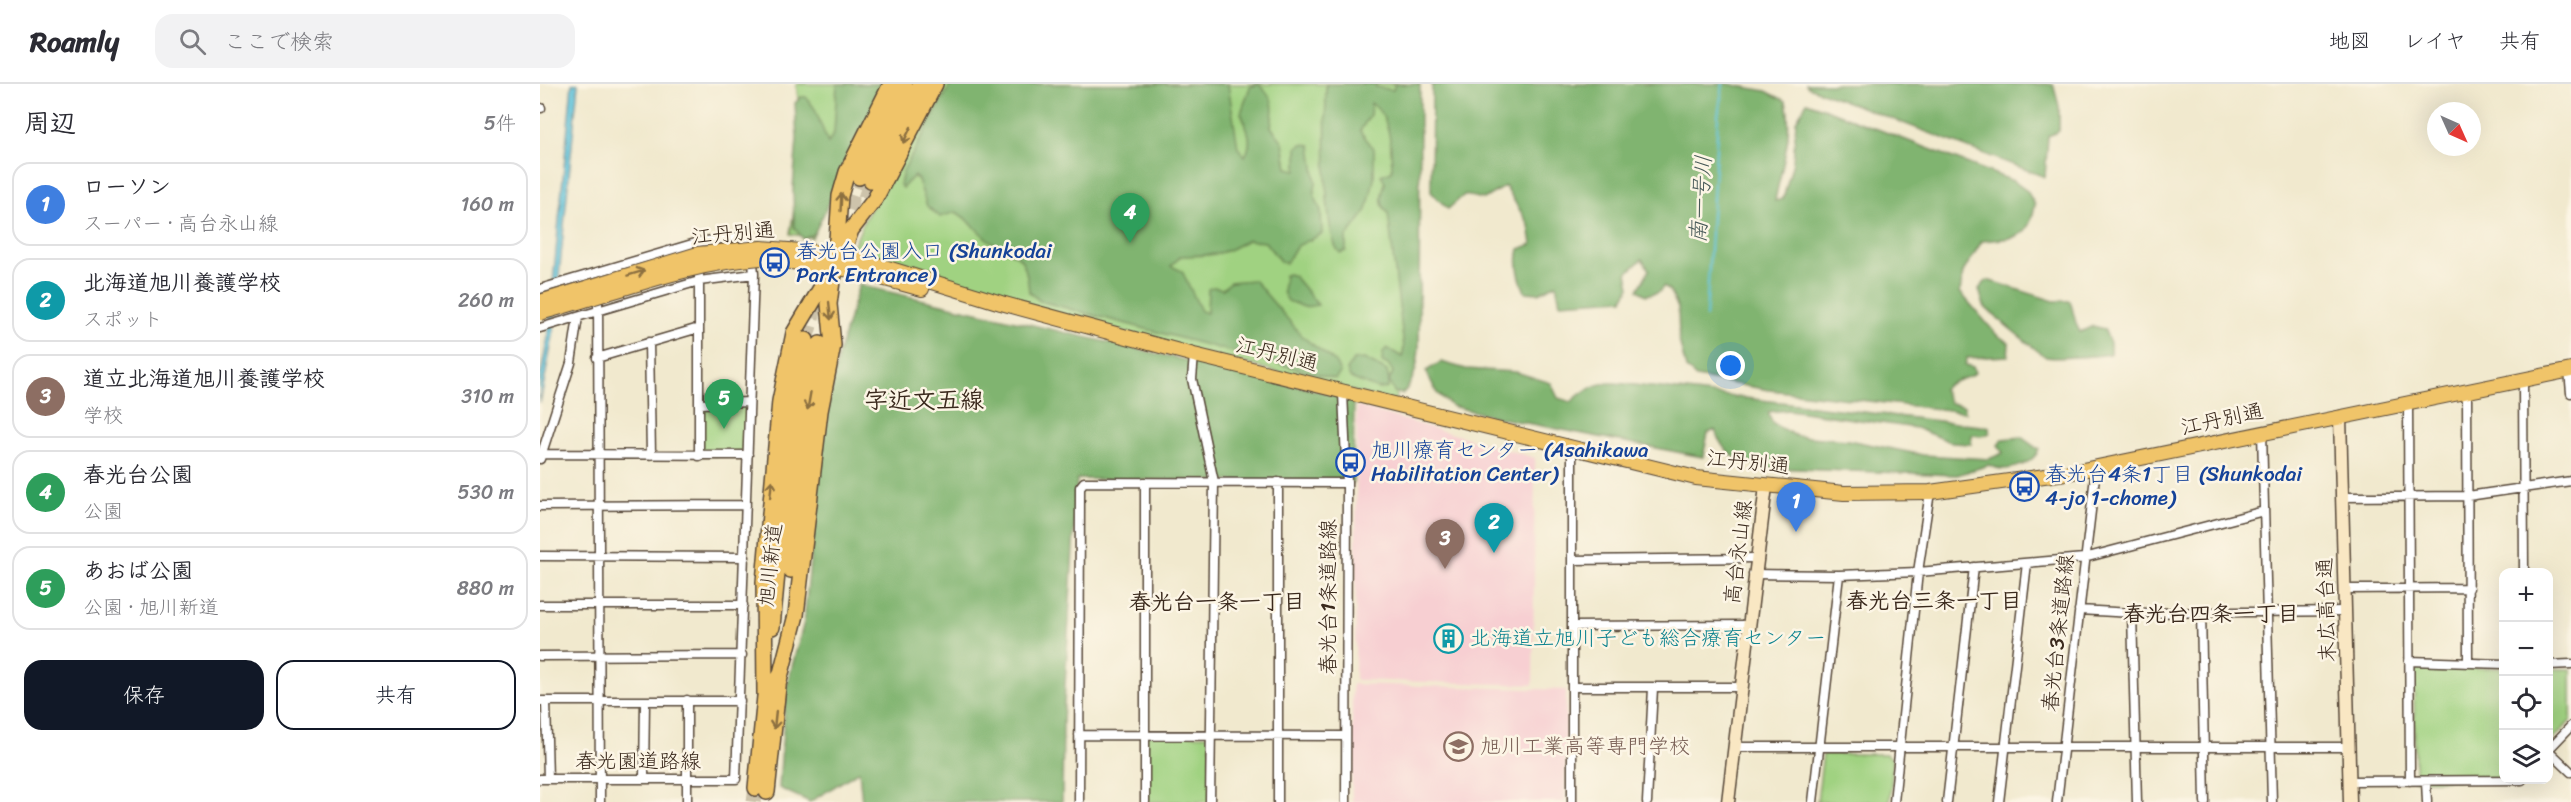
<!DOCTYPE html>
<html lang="ja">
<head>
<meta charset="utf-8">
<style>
	body { margin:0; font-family:Sriracha,"Klee One",sans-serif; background:#f2f2f3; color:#2b2b33 }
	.controls { position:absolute; right:18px; bottom:18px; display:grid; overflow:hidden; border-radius:12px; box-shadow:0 6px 24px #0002 }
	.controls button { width:54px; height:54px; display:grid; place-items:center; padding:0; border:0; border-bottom:2px solid #e1e1e2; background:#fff; color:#2b2b33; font:30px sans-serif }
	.compass { position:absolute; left:1887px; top:18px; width:54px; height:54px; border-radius:50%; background:#fff; box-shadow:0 6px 24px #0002; rotate:135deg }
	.you { position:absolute; left:1191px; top:282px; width:21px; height:21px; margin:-15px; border:4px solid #fff; border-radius:50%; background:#1a73e8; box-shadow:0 0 0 9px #1a73e833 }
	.badge { display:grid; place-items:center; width:39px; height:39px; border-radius:50%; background:#111827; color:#fff; font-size:20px; font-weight:700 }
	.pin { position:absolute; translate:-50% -50px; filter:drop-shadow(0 2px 3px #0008) }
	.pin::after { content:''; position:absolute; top:32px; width:21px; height:18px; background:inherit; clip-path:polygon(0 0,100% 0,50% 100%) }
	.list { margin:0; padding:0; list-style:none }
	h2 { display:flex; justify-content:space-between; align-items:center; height:78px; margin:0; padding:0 24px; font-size:26px }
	h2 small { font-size:20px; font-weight:400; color:#7c7c81 }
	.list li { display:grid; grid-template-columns:39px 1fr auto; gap:18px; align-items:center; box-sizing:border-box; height:84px; margin:0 12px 12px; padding:0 12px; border:2px solid #e1e1e2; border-radius:18px }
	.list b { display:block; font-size:22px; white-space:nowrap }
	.list p { margin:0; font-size:20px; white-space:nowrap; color:#7c7c81 }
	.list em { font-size:20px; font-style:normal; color:#7c7c81 }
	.actions { display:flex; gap:12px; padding:18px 24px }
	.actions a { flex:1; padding:14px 0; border:2px solid #111827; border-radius:18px; text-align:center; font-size:21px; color:#111827 }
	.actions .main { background:#111827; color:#fff }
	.icon { flex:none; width:33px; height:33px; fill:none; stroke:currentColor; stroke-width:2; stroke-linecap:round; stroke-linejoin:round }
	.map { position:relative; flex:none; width:2031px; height:718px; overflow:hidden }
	header { display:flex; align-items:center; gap:36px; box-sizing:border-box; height:84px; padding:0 30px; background:#fff; border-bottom:2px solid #e1e1e2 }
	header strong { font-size:28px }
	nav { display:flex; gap:33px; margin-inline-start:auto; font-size:21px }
	.search { width:420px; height:54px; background:#f2f2f3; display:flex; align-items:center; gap:15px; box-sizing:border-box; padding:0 21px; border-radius:18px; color:#7c7c81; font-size:22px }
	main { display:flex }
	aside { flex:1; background:#fff }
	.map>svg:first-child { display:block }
	.built { fill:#f7cfd2 }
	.green { fill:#a0d281; stroke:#6e7e50; stroke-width:1.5 }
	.forest { fill:#80b46f; stroke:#5e6f46; stroke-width:1.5 }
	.water { fill:#5fc4dd; stroke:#4d777e; stroke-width:1.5 }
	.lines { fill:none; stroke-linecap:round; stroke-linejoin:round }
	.stream { stroke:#5fc4dd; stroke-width:2 }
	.highway-tunnel { stroke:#cdc3ab; stroke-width:15; stroke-dasharray:15 8; stroke-linecap:butt }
	.street-casing { stroke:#564738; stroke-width:11 }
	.secondary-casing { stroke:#564738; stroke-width:15 }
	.primary-casing { stroke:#564738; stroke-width:16 }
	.highway-casing { stroke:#564738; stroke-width:18 }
	.street { stroke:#fff; stroke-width:8 }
	.secondary { stroke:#f9e7c3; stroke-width:12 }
	.primary { stroke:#f0c469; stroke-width:14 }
	.highway { stroke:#f0c469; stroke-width:15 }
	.primary-bridge-casing { stroke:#564738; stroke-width:16; stroke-linecap:butt }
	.primary-bridge { stroke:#f0c469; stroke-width:14 }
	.oneway { stroke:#8c6f40 }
	.labels { text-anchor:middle; stroke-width:5; stroke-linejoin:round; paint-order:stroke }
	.street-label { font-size:21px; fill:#3b2a1e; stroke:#fcf5e5 }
	.transit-label { font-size:21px; fill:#164399; stroke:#fcf5e5; text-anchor:start }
	.culture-label { font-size:21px; fill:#0d838f; stroke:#fcf5e5; text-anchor:start }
	.education-label { font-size:21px; fill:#785e54; stroke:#fcf5e5; text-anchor:start }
	.water-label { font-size:22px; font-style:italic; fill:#465857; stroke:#fcf5e5 }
	.neighbourhood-label { font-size:22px; font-weight:bold; fill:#3b2a1e; stroke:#fcf5e5 }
	.quarter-label { font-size:24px; font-weight:bold; fill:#3b2a1e; stroke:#fcf5e5 }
</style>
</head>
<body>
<header>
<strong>Roamly</strong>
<div class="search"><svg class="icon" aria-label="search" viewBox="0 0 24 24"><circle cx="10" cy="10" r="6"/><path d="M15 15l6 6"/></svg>ここで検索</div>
<nav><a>地図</a><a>レイヤ</a><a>共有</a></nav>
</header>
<main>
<aside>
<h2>周辺<small>5件</small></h2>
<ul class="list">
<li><span class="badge" style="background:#3f7fe0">1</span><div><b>ローソン</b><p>スーパー · 高台永山線</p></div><em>160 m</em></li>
<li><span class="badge" style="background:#0f9aa8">2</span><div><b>北海道旭川養護学校</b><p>スポット</p></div><em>260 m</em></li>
<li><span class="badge" style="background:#8d6e63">3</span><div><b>道立北海道旭川養護学校</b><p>学校</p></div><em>310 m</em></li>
<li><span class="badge" style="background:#2e9e5b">4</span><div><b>春光台公園</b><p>公園</p></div><em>530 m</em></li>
<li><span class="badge" style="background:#2e9e5b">5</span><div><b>あおば公園</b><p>公園 · 旭川新道</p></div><em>880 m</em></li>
</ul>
<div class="actions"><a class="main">保存</a><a>共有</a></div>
</aside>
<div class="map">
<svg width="2031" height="718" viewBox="0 0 2031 718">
	<rect width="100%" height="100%" fill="#fcf5e5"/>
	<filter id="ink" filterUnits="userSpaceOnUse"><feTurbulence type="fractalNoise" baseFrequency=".0167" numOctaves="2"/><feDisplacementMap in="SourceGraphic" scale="12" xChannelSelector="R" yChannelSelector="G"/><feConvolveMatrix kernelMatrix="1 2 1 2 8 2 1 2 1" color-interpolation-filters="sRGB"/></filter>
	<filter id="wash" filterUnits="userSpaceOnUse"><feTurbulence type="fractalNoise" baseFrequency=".008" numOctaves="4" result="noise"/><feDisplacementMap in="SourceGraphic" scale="24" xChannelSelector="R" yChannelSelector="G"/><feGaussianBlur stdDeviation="1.35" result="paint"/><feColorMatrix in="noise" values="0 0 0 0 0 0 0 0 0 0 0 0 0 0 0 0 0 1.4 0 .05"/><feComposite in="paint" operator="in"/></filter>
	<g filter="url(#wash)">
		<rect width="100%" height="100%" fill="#f1e9ce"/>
		<path class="built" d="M817,322L995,374L993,601L815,596Z
			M812,600L1026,606L1025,718H812Z"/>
		<path class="green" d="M256,0H342L301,82L272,154L250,150L264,62Z
			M402,0H864L867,266L855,318L463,217L317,168L314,161L324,137Z
			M209,318L208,371L159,372L160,320Z
			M1874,584H1963L1964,696H1875Z
			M2009,585H2031V636L2009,661Z
			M606,651H670V718H605Z
			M1283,670H1346L1353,675L1350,718H1277Z"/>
		<path class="forest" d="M297,0H346L274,150L263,155L254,143L253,104L257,55L255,19L261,13H266L275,25L288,59L294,49Z
			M411,0H688L698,64L705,72C714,57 707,44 701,29L710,3L718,0C736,16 734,22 731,43L743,58L747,84L757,86V63L762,60L771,61L776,99L774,110L781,127L782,150L757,162L746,179L740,177L725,158L707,156C681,173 670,171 641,172L631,182L642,187L661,227L667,229L668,205L674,203L683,205L690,198L714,196L763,253L795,278L800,289L795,295L500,217L489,208C485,159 473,177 445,153C435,144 428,135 416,128L400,133L387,122L378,96L374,92L362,104L360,101L363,87Z
			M786,0H835L836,3L853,6L855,0H880L879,263C878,279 874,299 862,310L854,308L849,297L848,304L838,305L810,294L807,286L813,276L824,275L847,287L849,297L853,288L849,281L842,278L843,268L847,264L862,273L864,264L848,129C839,120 841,111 845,99L841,91L852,87C851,63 852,34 831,19L830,31L820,47L834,65V95L827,126L806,154V167L800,169C781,152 786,31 786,0Z
			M892,0H1188L1226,7L1246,17C1254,52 1241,83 1235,117L1243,115L1253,78L1256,37L1267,18L1473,97L1487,107L1495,121C1488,158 1475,153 1442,157L1423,188L1420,208L1456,250L1469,259L1468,272L1427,274L1425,281L1433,283L1435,289C1425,297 1411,295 1403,305L1410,319L1424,322L1425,328L1229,306L1156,293L1146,284L1139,256L1138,224L1130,207L1124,202L1119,208L1106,211L1098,206L1109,186L1102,175L1087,189L1090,203L1083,215L1020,219L1016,200L999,209L985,208C979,194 975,180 979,165L992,160L989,141L965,102L944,115L924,111L908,125L891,108Z
			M1266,0H1513L1519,22V47L1508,52L1505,93L1268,3Z
			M748,190L754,192L778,221L764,223L748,217L743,208L745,191Z
			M1447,196L1514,217H1530C1534,228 1534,238 1540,248L1553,242L1564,245L1570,259V270C1561,272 1513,275 1506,273C1502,271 1448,227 1445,223C1442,218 1441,211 1439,205Z
			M319,201L814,315L813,399L537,395L523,637L522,718H322L319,687L270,718L239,704L246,605L264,538L283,350L298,272Z
			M901,278L926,285L976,288L1011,299L1018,314L1031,318C1061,290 1075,300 1113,303L1449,343L1450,349L1441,352L1432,351L1431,360L1413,359L1376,344L1249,326L1228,328L1233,340L1256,352L1308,356L1383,371L1449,375L1463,369L1458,361L1463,355L1481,353L1499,366C1491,382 1465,390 1449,381L1417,391L1230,384C1204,379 1183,373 1175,346L1168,349L1163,373L960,334L912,322L897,309L886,287Z"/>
		<path class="water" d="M32,0H38L13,252L0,319V295L8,252Z"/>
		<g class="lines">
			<path class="stream" d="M1166,233L1178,32L1183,0"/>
		</g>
	</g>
	<g filter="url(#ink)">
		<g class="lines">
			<path class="highway-tunnel" d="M318,136L331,96
				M300,147L319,93
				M266,256L278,213
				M214,718L216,704"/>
			<defs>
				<path id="street" d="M0,24H1
					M159,191V372
					M0,205L159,158L195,153L204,154L212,166L214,190L196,695H0
					M58,209L60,718
					M0,244L159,197L214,190
					M109,258L111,371
					M654,271L652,295L674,398L670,718
					M57,274L159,244
					M2029,286L2031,309
					M1983,296L1984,488
					M1927,307L1928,578
					M803,309L807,399L806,718
					M1868,319L1870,697
					M160,320L209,318
					M1722,348L1732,718
					M3,370L208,371
					M0,375L31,279L38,233
					M738,398V718
					M1802,413L1928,412L2031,397
					M0,422L206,421
					M0,472L205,473
					M1032,476L1216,474
					M1213,490L1299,491L1378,488L1544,474L1724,427
					M1804,505L1929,504
					M0,521H203
					M1539,526L1592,529L1806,527
					M1661,528L1665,718
					M1592,529L1597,718
					M1032,542L1208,541
					M0,572L202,571
					M1869,577L1964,580
					M2008,581L2031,580
					M1032,603H1200
					M147,616V718
					M0,617H200
					M6,617L8,695
					M539,651L806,652
					M1194,663H1808
					M2008,666L2031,642
					M2008,666L2031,688
					M104,695L105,617
					M1810,697L1982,696
					M1886,697L1887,718
					M539,718L540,403L544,398L807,399
					M605,718V398
					M1032,718V365
					M1107,718L1113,604
					M1273,718L1299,491
					M1354,718L1378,488L1390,408
					M1407,718L1434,483
					M1459,718L1487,479
					M1517,718L1556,384"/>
				<path id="secondary" d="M1800,333L1810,718
					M1188,718L1226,402"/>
				<path id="primary" d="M221,164L276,168L315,174L461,219L654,271L1156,394L1304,409L1390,408L1533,388L2031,286
					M221,174L312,186L382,205"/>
				<path id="highway" d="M319,93L364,0
					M331,96L380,0
					M251,486L267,324L280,260
					M232,543L253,319L266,256
					M238,601L256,531L280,327L293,261L289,220L292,197L311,146L335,115L395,0
					M225,610L224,498L240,317L254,249L281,204L297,156L300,112L307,88L351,0
					M216,704L226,602
					M227,708L239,593"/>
			</defs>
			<use href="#street" class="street-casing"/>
			<use href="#secondary" class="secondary-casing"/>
			<use href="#primary" class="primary-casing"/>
			<use href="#highway" class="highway-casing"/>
			<use href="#street" class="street"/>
			<use href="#secondary" class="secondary"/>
			<use href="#primary" class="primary"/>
			<use href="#highway" class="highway"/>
			<defs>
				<path id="primary-bridge" d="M0,218L158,170L221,164
					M0,229C73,210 145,179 221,174"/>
			</defs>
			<use href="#primary-bridge" class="primary-bridge-casing"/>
			<use href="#primary-bridge" class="primary-bridge"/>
		</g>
		<defs><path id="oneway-shaft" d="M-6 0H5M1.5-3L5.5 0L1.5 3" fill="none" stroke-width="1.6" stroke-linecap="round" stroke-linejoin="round" transform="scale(1.5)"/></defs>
		<g class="oneway">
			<use href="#oneway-shaft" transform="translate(367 51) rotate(116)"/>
			<use href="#oneway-shaft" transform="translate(301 118) rotate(-87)"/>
			<use href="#oneway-shaft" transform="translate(96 189) rotate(-17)"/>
			<use href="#oneway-shaft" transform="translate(290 227) rotate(84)"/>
			<use href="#oneway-shaft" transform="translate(269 317) rotate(100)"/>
			<use href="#oneway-shaft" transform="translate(231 405) rotate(-84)"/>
			<use href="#oneway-shaft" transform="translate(235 636) rotate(96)"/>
		</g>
	</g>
	<defs>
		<symbol id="bus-ring" viewBox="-11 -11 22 22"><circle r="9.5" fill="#fcf5e5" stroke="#1a4fb4" stroke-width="1.5"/><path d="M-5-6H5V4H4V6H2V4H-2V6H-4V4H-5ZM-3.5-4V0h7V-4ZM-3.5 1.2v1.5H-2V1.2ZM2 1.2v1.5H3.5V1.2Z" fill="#1a4fb4"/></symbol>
		<symbol id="building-ring" viewBox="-11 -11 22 22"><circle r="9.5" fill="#fcf5e5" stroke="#0f9aa8" stroke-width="1.5"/><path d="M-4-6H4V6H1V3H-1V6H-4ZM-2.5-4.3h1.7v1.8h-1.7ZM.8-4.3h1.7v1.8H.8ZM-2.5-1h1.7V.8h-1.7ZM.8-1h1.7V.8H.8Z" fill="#0f9aa8"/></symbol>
		<symbol id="school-ring" viewBox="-11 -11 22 22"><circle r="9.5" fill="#fcf5e5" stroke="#8d6e63" stroke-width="1.5"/><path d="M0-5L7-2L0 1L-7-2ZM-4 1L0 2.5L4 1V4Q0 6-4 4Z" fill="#8d6e63"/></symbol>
	</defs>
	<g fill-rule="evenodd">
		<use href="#bus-ring" x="218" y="162" width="33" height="33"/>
		<use href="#bus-ring" x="794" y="362" width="33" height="33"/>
		<use href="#bus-ring" x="1468" y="386" width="33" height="33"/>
		<use href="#building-ring" x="892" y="538" width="33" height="33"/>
		<use href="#school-ring" x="902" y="646" width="33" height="33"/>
	</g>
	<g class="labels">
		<g class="street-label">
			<text transform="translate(193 149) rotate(-5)" y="7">江丹別通</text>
			<text transform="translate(737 270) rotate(14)" y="7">江丹別通</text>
			<text transform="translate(1682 335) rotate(-12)" y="7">江丹別通</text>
			<text transform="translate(1208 378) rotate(6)" y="7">江丹別通</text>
			<text transform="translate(1198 468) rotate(-83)" y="7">高台永山線</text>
			<text transform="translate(230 481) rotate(-84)" y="7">旭川新道</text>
			<text transform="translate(788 513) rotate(-90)" y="7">春光台1条道路線</text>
			<text transform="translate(1786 526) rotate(-92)" y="7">末広高台通</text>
			<text transform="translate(1518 549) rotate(-84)" y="7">春光台3条道路線</text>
			<text x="98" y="684">春光園道路線</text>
		</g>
		<g class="transit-label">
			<text x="256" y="174">春光台公園入口 (Shunkodai<tspan x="256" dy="24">Park Entrance)</tspan></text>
			<text x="831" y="373">旭川療育センター (Asahikawa<tspan x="831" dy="24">Habilitation Center)</tspan></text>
			<text x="1505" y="397">春光台4条1丁目 (Shunkodai<tspan x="1505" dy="24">4-jo 1-chome)</tspan></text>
		</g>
		<g class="culture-label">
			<text x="930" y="561">北海道立旭川子ども総合療育センター</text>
		</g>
		<g class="education-label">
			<text x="940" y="669">旭川工業高等専門学校</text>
		</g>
		<g class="water-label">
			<text transform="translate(1160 115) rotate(-86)" y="8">南一号川</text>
		</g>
		<g class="neighbourhood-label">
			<text x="1394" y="524">春光台三条一丁目</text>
			<text x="677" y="525">春光台一条一丁目</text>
			<text x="1671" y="537">春光台四条一丁目</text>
		</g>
		<g class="quarter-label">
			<text x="384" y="324">字近文五線</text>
		</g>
	</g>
</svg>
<div class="controls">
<button>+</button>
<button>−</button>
<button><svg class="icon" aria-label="locate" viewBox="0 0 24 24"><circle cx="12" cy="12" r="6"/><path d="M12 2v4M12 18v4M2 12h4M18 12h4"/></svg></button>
<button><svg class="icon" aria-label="layers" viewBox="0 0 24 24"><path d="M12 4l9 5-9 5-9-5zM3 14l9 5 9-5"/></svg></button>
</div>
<svg class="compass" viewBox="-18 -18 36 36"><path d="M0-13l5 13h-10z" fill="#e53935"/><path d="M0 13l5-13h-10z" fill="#7c7c81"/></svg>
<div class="you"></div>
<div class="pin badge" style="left:1256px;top:448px;background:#3f7fe0">1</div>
<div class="pin badge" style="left:954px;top:469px;background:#0f9aa8">2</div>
<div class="pin badge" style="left:905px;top:485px;background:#8d6e63">3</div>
<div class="pin badge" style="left:590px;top:159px;background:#2e9e5b">4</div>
<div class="pin badge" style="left:184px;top:345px;background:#2e9e5b">5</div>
</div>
</main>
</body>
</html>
